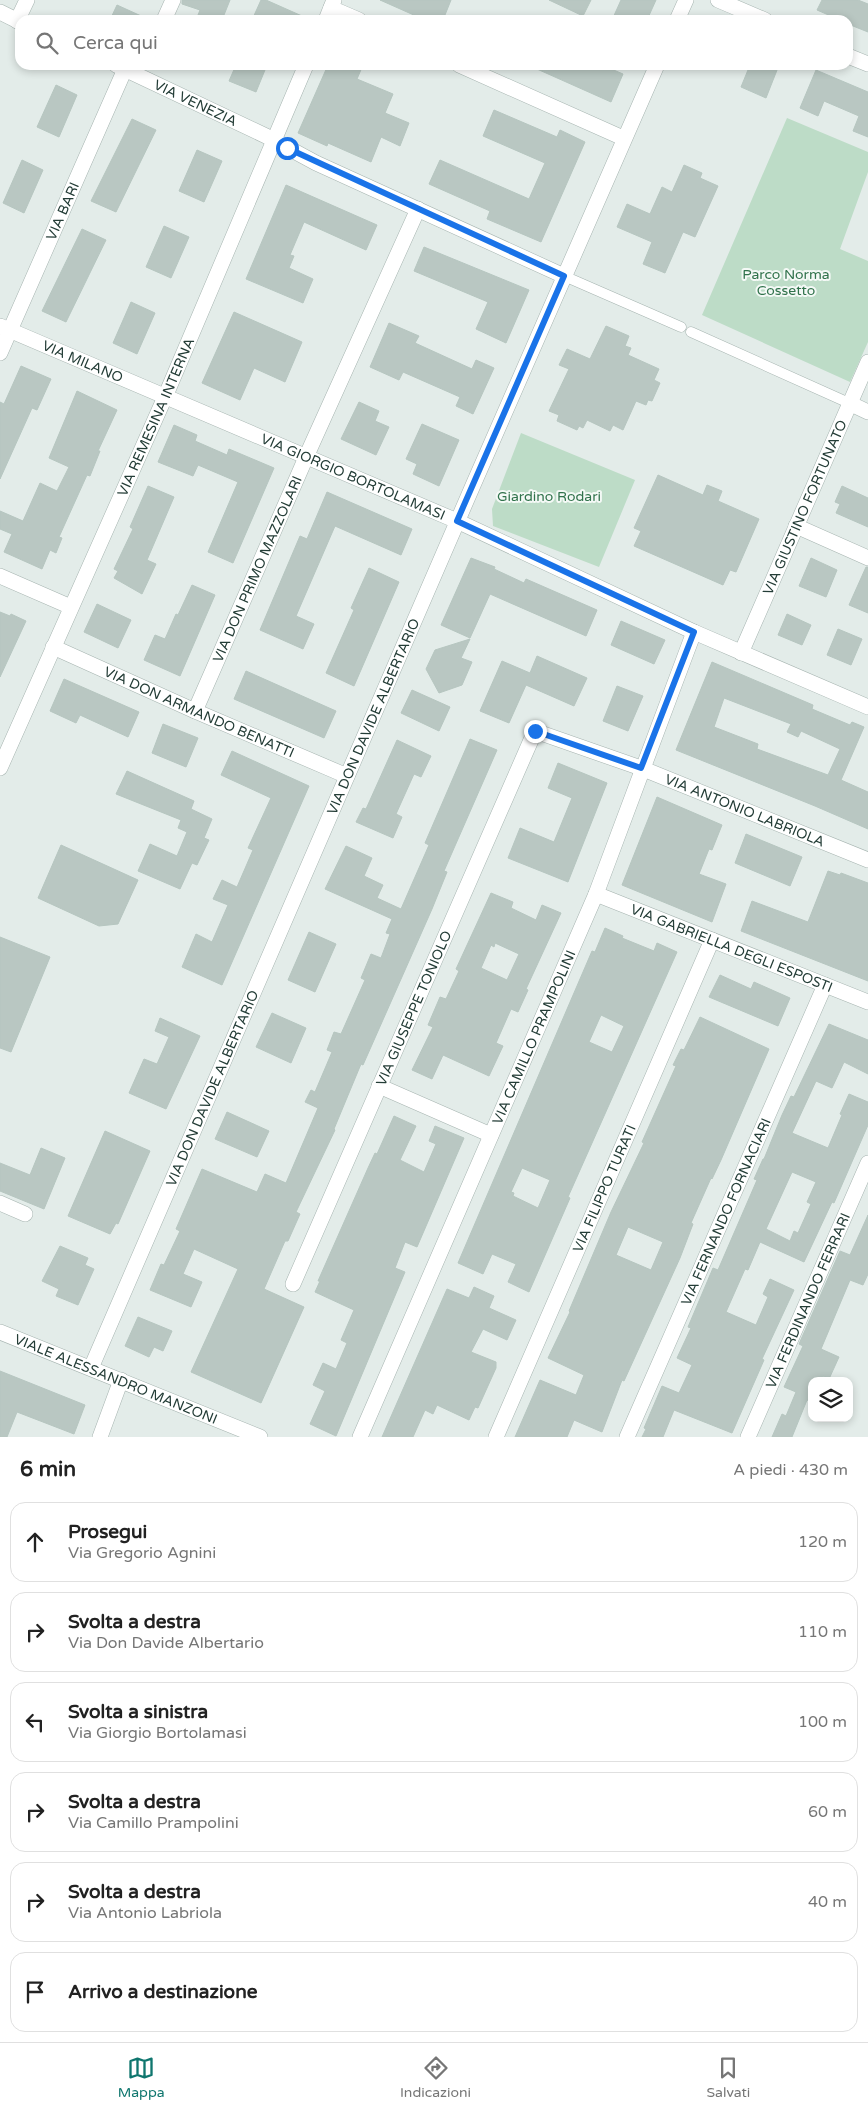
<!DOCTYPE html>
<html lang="it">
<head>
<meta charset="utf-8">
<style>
	body { margin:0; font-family:"Varela Round",sans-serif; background:#f6f6f6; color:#222 }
	.controls { position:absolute; right:15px; bottom:15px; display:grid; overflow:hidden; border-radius:10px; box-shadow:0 2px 8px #0003 }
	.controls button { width:45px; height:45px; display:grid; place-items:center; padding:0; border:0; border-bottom:1px solid #e0e0e0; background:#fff; color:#222; font:25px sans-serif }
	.stop { position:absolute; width:15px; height:15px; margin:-11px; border:4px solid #1a73e8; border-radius:50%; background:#fff }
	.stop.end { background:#1a73e8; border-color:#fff; box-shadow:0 1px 5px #0008 }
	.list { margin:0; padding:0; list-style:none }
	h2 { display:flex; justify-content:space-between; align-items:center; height:65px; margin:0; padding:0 20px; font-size:21px }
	h2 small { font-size:16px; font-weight:400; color:#767676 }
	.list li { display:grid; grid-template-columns:32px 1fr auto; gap:15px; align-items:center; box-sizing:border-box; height:80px; margin:0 10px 10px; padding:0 10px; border:1px solid #e0e0e0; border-radius:15px }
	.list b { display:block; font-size:19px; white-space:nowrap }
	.list p { margin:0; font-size:16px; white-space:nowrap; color:#767676 }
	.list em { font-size:16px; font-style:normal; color:#767676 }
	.icon { flex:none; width:28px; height:28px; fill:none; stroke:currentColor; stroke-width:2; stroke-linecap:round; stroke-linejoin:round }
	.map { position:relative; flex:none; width:868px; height:1437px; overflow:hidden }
	.search { position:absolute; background:#fff; box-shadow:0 2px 8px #0003; left:15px; right:15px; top:15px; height:55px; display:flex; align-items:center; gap:12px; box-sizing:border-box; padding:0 18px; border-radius:15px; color:#767676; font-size:19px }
	.sheet { height:605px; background:#fff }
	nav { display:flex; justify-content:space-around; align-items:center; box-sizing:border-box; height:70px; border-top:1px solid #e0e0e0; background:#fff; font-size:14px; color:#767676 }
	nav a { display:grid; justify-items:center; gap:2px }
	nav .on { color:#0f766e }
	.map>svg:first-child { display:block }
	.green { fill:#bddcc7 }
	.building { fill:#b9c7c2; stroke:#b6c6c0; fill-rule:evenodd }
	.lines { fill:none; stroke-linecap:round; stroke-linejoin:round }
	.service-casing { stroke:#a6b4b0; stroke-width:11 }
	.minor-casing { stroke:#a6b4b0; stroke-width:16 }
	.tertiary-casing { stroke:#a6b4b0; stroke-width:16 }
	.service { stroke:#fff; stroke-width:10 }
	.minor { stroke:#fff; stroke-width:15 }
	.tertiary { stroke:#fff; stroke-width:15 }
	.route { stroke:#1a73e8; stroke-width:6 }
	.labels { text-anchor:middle; stroke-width:4; stroke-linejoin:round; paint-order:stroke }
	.street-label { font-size:14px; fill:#243d37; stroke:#f4f9f6 }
	.park-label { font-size:14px; fill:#30724b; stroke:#f4f9f6 }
</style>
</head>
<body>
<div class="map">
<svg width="868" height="1437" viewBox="0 0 868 1437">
	<rect width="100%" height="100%" fill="#e3ece9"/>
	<path class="green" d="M787,118L868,152V172L840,249L868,261V342L850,382L702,315Z
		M521,433L635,480L599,567L493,526L492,509Z"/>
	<path class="building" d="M182,0H230L222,20H196L200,10L182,4Z
		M261,0H266L311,20H252Z
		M380,0H451L443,20H425Z
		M549,0H591L583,16Z
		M621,0H656L647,20H612Z
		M822,0H858L868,4V32L848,24V20H840L817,10Z
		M117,5L150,20H110Z
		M236,65H267L256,92L229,81Z
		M328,65H363L357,79L393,94L385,113L409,123L400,146L381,137L371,162L328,143L327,146L298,133Z
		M528,65H602L623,74L611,102Z
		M750,65H779L766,98L741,87Z
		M816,70L868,92V137L853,131L859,116L824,101L818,116L800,108Z
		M56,85L77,95L59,137L37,127Z
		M494,110L557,137L560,130L585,142L541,242L487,219L490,211L429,184L440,160L529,199L545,163L483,136Z
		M132,119L156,130L116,212L91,201Z
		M197,150L222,161L204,202L179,191Z
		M22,160L43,170L24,213L3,203Z
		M684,165L702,173L700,178L718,186L695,237L683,232L665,273L643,264L652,242L617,227L627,204L650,214L662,187L672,192Z
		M286,185L377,225L366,250L304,222L290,255L294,256L289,268L313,279L303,303L246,279Z
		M164,226L189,237L171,278L146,267Z
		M82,229L106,240L66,322L42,311Z
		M424,247L529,290L506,343L476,329L488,302L414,271Z
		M131,302L155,313L137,354L113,343Z
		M234,312L302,342L285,382L254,368L240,400L202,383Z
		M389,323L419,336L415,343L472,369L476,360L494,368L473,414L456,406L460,397L403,372L399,380L370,367Z
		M606,326L629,336L625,346L631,348L628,355L659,369L654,380L660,383L652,401L648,400L646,405L636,401L623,430L613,425L610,431L587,420L583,428L579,426L577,430L557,421L559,415L549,411L569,369L559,365L567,349L590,359Z
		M21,366L51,379L37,410L32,408L0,479V402L4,404Z
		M77,391L117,410L98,451H100L90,476L87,475L59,537L62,538L56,553L50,550L42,569L4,552L12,534L0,529V511L23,521L40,483L57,491L69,467L49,458Z
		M359,402L379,411L375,421L389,427L376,455L341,439Z
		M422,424L459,440L439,486L413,474L417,464L406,459Z
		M174,425L197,435L195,441L227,455L229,449L274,468L233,563L208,552L238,482L198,465L193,476L158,462Z
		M658,475L703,495L707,485L722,491L718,501L759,519L736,572L730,570L723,585L634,546L641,531L634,528Z
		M148,486L174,497L147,560L156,564L142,594L114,578L118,571L114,569L133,529L130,527Z
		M842,486L868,498V527L836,513L840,504L835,502Z
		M327,492L412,529L401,555L335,526L296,616L314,624L303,649L260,630L300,536L307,539Z
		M471,558L495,567L494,569L524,583L526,579L597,610L586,636L490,594L470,638L441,625Z
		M811,558L837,570L826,597L799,586Z
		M866,567H868V613L849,605Z
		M369,568L399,582L354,686L326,673L354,610L351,608Z
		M192,585L215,595L180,676L144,660L155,635L165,639L176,614L178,615Z
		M97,604L131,620L118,648L84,632Z
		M0,612L10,616L11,614L26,621L0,677Z
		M787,614L811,625L802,645L778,635Z
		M621,621L665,640L654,664L611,645Z
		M838,629L862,639L851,665L827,655Z
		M470,639L461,658L472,662L462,685L439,693L426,669L435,650Z
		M537,656L587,678L574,706L526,685L509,723L480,711L502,661L530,673Z
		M712,662L813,705L812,709L850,725L852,722L864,727L841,780L868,792V829L815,806L676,750ZM724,698L791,724L787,732L798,737L801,731L840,749L828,775L757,749L758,744L714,727Z
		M246,671L336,711L324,738L234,699Z
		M64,679L139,712L128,737L80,715L76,723L50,711Z
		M617,686L643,696L628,731L603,721Z
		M412,690L450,707L439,731L401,713Z
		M163,724L198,738L186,767L152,753Z
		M470,739L497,750L444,871L447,872L432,909L363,1065L361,1064L334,1129L335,1130L296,1212L300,1214L288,1241H285L264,1289L304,1307L261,1403L191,1372L238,1269L194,1249L183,1274L202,1282L191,1307L150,1290L161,1264L164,1265L180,1231L176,1229L202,1169L257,1192L265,1174L286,1183L318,1108L305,1102L311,1090L315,1092L332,1052L327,1050L334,1032L341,1034L365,980L361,978L371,954L381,958L390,934L386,933L392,919L325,889L346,846L372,858L364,876L383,885L377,898L401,909L429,845L425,843Z
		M397,740L431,756L421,777L414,774L396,814L402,817L393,838L356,822L363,808L366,809Z
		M232,751L309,786L222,985L182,967L196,934L212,942L228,905L213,899L222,880L237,887L253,850L248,848L271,798L221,775Z
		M558,763L607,783L568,882L508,858L520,828L554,842L572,798L548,788Z
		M127,771L194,801L191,809L212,819L204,838L209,840L197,865L192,863L180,889L138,871L150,844L177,856L187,832L178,828L181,820L116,794Z
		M657,797L722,825L712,850L709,849L699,874L726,884L712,922L622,885Z
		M746,834L802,857L790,886L735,863Z
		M61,845L138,880L118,924L99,926L38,898Z
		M828,871L840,875L841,873L868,883V981L741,931L752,901L808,922Z
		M491,893L513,902L511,908L536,920L542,905L561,913L526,989L528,990L518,1012L511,1009L496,1043L503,1046L489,1076L443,1055L432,1079L412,1070L433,1027L428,1025L440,997L446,999L459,971L456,969ZM495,943L519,954L507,980L481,968L491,945L494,947Z
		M605,928L623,936L622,938L654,951L657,943L677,952L568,1197L570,1198L529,1292L508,1282L516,1264L492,1254L483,1274L458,1263L592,951L595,952ZM601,1015L624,1026L612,1052L589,1042ZM522,1168L550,1180L538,1208L513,1196L514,1193L511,1192Z
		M309,932L336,944L315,992L288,980Z
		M0,937L50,957L11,1052L0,1048Z
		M720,975L751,989L754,982L790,998L778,1026L709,997Z
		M272,1013L306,1028L291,1063L256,1047Z
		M700,1017L769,1049L721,1160L712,1179L711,1178L691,1223L693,1224L680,1258L624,1381L622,1380L602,1432L574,1420L567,1437H515L540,1380L576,1395L584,1375L548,1358L570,1312L569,1311L611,1212L644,1143L642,1142L676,1066L673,1065L681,1049L684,1050ZM628,1227L663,1242L651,1270L616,1255Z
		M160,1018L200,1036L166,1109L129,1093L144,1059L157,1064L169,1037L155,1031Z
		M829,1024L868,1040V1074L844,1062L832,1088L816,1081L792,1133L828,1148L842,1115L840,1114L849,1094L868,1102V1125L834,1203L832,1202L804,1262L760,1242L748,1270L745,1269L726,1312L756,1325L768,1297L763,1294L770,1279L794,1290L762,1359L764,1360L732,1433L674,1410L663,1437H642L646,1429L644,1428L662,1386L679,1393L692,1365L677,1358L691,1328L688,1327L713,1268L718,1270L757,1180L754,1179L763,1159H764L782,1115L791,1096L794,1097ZM792,1172L816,1182L807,1202L811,1204L798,1233L794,1231L790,1241L766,1229Z
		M227,1112L269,1131L257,1157L215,1139Z
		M394,1116L416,1126L400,1160L424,1172L436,1144L429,1141L435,1126L464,1138L417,1247L405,1242L395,1268L405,1272L336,1436L310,1424L325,1391L313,1385L323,1363L336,1369L347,1343L341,1340L354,1310L315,1292L320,1281H318L368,1168L375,1153L377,1154Z
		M105,1131L150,1151L118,1224L116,1223L110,1234L68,1216Z
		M41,1148L65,1158L44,1209L0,1191V1163L30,1175Z
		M868,1215V1274L863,1285L850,1280L821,1349L839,1357L829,1379L823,1376L820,1381H812V1402L807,1400L792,1437H772L782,1414L786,1416L796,1392L784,1387L803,1346L799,1344L840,1251L850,1255Z
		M60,1246L88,1258L85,1265L94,1269L78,1305L56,1296L59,1289L42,1281Z
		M474,1287L494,1296L489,1308L516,1320L507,1340L483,1329L471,1352L496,1362V1368L478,1408L475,1407L469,1420L437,1405L433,1414L425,1410L413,1437H382L447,1289L469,1298Z
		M138,1317L172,1331L163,1351L154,1347L149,1357L125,1346Z
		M0,1371L85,1405L74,1434L17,1412L7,1437H0Z"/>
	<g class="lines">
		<defs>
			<path id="service" d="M564,276L681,327
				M691,332L849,403"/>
			<g id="minor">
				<path d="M718,0L765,20"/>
				<path d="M331,8L359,20"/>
				<path d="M0,12L20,22"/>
				<path d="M164,20L173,0"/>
				<path d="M677,20L686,0"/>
				<path d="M17,21L27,0"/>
				<path d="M848,56L868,64"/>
				<path id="s1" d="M116,65L266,136L316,163L564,276"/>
				<path d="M459,65L623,138"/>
				<path id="s2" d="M0,326L457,521L694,632L868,707"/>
				<path id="s3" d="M0,353L125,69"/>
				<path d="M849,403L868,412"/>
				<path d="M796,526L868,558"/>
				<path d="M0,576L71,607"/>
				<path id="s4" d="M53,647L195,711L347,776"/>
				<path id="s5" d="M741,653L868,362"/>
				<path id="s6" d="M195,711L311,446L418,209"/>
				<path id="s7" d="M596,894L868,1002"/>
				<path d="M379,1086L491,1135"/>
				<path d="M0,1203L25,1214"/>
				<path id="s8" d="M293,1284L535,731L641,768L868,860"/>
				<path id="s9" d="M91,1368L474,483L657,65"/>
				<path d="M100,1437L121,1380"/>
				<path id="s10" d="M360,1437L596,894L694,632"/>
				<path id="s11" d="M496,1437L712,940"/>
				<path id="s12" d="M627,1437L825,985"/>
				<path id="s13" d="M748,1437L868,1163"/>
			</g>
			<g id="tertiary">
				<path d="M326,20L334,0"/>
				<path id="s14" d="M0,768L165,397L306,65"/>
				<path id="s15" d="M0,1332L260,1437"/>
			</g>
		</defs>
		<use href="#service" class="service-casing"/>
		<use href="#minor" class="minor-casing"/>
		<use href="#tertiary" class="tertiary-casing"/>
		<use href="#service" class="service"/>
		<use href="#minor" class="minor"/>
		<use href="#tertiary" class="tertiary"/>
	</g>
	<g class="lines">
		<path class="route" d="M287,148L564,276L457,521L694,632L641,768L535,731"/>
	</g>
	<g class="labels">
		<g class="street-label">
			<text dy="5" stroke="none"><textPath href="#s1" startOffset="88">VIA VENEZIA</textPath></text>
			<text dy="5" stroke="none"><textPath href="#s3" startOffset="155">VIA BARI</textPath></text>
			<text dy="5" stroke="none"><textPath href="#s2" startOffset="90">VIA MILANO</textPath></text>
			<text dy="5" stroke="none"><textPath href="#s14" startOffset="384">VIA REMESINA INTERNA</textPath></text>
			<text dy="5" stroke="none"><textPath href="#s2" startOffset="384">VIA GIORGIO BORTOLAMASI</textPath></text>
			<text dy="5" stroke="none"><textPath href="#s5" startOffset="159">VIA GIUSTINO FORTUNATO</textPath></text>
			<text dy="5" stroke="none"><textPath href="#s6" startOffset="155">VIA DON PRIMO MAZZOLARI</textPath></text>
			<text dy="5" stroke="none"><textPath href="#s4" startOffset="160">VIA DON ARMANDO BENATTI</textPath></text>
			<text dy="5" stroke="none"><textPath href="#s9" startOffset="710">VIA DON DAVIDE ALBERTARIO</textPath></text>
			<text dy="5" stroke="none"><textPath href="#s8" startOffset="828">VIA ANTONIO LABRIOLA</textPath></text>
			<text dy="5" stroke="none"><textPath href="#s7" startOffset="146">VIA GABRIELLA DEGLI ESPOSTI</textPath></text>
			<text dy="5" stroke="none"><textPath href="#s8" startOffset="301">VIA GIUSEPPE TONIOLO</textPath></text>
			<text dy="5" stroke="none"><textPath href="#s10" startOffset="436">VIA CAMILLO PRAMPOLINI</textPath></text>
			<text dy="5" stroke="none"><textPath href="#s9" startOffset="305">VIA DON DAVIDE ALBERTARIO</textPath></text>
			<text dy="5" stroke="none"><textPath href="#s11" startOffset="271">VIA FILIPPO TURATI</textPath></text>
			<text dy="5" stroke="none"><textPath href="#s12" startOffset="246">VIA FERNANDO FORNACIARI</textPath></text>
			<text dy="5" stroke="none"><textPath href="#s13" startOffset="149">VIA FERDINANDO FERRARI</textPath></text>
			<text dy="5" stroke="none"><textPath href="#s15" startOffset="125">VIALE ALESSANDRO MANZONI</textPath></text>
		</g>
		<g class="park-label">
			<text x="786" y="279">Parco Norma<tspan x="786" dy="16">Cossetto</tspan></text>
			<text x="549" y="501">Giardino Rodari</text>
		</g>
	</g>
</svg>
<div class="controls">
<button><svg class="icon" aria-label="layers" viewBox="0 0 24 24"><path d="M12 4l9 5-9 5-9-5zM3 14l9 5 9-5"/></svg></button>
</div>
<div class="stop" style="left:287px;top:148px"></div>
<div class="stop end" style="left:535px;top:731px"></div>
<div class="search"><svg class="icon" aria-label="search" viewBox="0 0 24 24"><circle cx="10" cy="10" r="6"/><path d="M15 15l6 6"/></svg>Cerca qui</div>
</div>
<section class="sheet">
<h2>6 min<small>A piedi · 430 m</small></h2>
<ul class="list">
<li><svg class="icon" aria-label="ahead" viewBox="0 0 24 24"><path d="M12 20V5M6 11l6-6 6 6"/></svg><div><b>Prosegui</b><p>Via Gregorio Agnini</p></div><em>120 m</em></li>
<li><svg class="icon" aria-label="right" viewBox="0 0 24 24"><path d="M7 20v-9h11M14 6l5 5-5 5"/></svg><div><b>Svolta a destra</b><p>Via Don Davide Albertario</p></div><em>110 m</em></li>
<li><svg class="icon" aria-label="left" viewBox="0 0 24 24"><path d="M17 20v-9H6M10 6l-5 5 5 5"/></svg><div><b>Svolta a sinistra</b><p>Via Giorgio Bortolamasi</p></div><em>100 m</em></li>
<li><svg class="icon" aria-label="right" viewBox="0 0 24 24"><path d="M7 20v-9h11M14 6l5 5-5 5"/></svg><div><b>Svolta a destra</b><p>Via Camillo Prampolini</p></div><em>60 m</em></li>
<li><svg class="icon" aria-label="right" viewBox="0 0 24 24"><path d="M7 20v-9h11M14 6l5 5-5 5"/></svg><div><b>Svolta a destra</b><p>Via Antonio Labriola</p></div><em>40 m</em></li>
<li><svg class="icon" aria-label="arrive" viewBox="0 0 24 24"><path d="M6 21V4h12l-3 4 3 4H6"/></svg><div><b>Arrivo a destinazione</b></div></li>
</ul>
</section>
<nav>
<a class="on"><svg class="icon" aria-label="map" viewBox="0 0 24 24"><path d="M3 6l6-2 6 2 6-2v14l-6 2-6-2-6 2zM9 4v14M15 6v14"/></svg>Mappa</a>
<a><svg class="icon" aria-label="directions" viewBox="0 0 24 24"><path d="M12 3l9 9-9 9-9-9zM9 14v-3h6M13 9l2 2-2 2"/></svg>Indicazioni</a>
<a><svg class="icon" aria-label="saved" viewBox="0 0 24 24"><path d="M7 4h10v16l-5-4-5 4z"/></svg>Salvati</a>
</nav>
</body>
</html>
